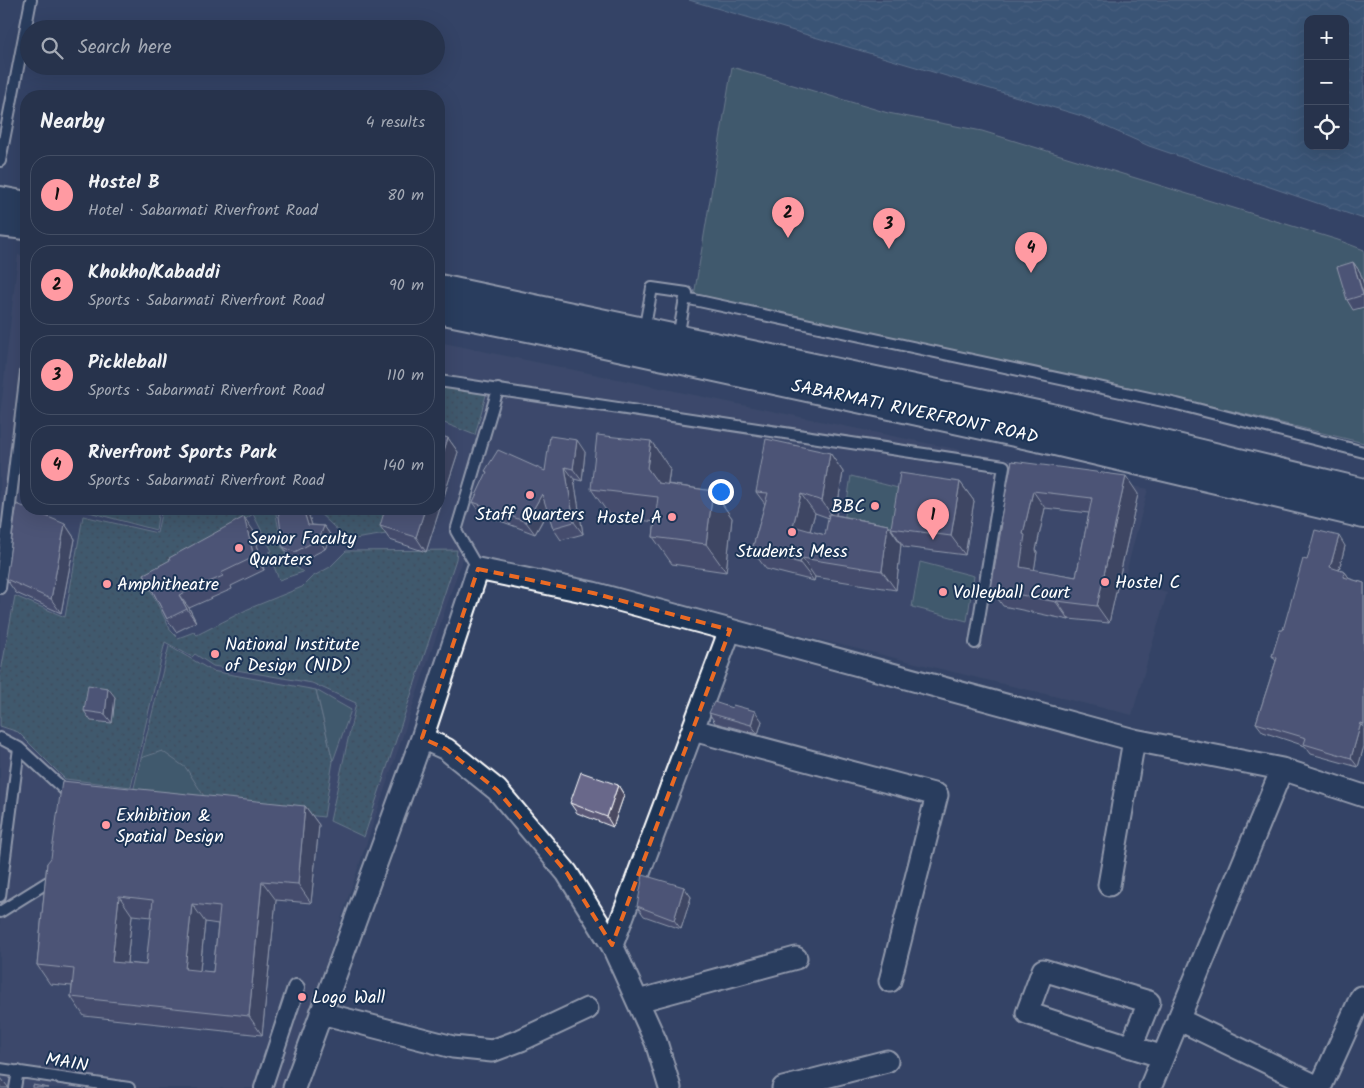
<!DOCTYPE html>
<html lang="en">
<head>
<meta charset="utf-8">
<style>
	body { margin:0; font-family:Kalam,sans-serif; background:#2f3b53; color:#f1f3f6 }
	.controls { position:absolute; right:15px; top:15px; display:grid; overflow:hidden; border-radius:10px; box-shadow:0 5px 20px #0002 }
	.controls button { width:45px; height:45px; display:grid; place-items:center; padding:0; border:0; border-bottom:1px solid #434e64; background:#27334c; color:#f1f3f6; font:25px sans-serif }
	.you { position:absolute; left:720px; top:491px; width:18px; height:18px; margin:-12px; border:4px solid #fff; border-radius:50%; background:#1a73e8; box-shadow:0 0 0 8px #1a73e833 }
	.badge { display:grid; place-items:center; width:32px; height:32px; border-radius:50%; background:#ff9aa2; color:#111; font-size:16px; font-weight:700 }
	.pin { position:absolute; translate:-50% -41px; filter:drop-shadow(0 1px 2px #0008) }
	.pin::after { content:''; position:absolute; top:26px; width:18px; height:15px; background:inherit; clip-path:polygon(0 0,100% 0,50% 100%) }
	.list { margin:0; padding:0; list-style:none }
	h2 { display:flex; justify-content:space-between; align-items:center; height:65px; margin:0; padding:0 20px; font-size:21px }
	h2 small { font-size:16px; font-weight:400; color:#a4aab5 }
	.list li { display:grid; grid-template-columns:32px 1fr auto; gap:15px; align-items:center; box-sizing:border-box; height:80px; margin:0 10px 10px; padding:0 10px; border:1px solid #434e64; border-radius:20px }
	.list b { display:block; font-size:19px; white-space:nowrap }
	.list p { margin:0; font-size:16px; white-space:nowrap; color:#a4aab5 }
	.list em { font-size:16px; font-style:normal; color:#a4aab5 }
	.icon { flex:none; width:28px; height:28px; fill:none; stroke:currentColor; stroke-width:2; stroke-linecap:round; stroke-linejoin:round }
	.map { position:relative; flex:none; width:1364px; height:1088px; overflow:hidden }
	.search { position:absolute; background:#27334c; box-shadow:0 5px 20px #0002; left:20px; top:20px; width:425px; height:55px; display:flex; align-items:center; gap:12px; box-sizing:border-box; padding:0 18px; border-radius:28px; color:#a4aab5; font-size:19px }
	.panel { position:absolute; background:#27334c; box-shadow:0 5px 20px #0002; left:20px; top:90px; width:425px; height:425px; border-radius:20px }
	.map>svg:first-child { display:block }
	.built { fill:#444f71 }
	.grass { fill:url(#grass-dots); stroke:#a7b9ba }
	.garden { fill:#4f7374; stroke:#a7b9ba }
	.water { fill:url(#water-waves); stroke:#8ca4b8; fill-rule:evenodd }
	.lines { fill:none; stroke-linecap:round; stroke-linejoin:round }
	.service-casing { stroke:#fff; stroke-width:14 }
	.pedestrian-casing { stroke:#fff; stroke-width:20 }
	.minor-casing { stroke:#fff; stroke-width:25 }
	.tertiary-casing { stroke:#fff; stroke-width:30 }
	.service { stroke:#1d3557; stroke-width:10 }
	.pedestrian { stroke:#1d3557; stroke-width:16 }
	.minor { stroke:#1d3557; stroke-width:21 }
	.tertiary { stroke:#1d3557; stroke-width:26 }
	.wall { fill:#5a5977; stroke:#fff; fill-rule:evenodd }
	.shaded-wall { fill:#4a4961; stroke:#fff }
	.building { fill:#69688a; stroke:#fff; fill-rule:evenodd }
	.marked { fill:none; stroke:#ea6a24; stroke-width:4; stroke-dasharray:10 6; stroke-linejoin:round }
	.poi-dot { fill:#ff9aa2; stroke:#1d3557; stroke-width:2 }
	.labels { text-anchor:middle; stroke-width:4; stroke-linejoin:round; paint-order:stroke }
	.street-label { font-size:18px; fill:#fff; stroke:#1d3557 }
	.poi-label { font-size:18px; fill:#fff; stroke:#1d3557; text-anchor:start }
</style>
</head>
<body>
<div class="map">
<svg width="1364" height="1088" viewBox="0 0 1364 1088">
	<defs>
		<pattern id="grass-dots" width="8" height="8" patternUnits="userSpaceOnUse" patternTransform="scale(1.25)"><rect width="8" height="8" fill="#4f7374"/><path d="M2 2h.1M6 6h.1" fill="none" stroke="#4d5a5a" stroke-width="1.8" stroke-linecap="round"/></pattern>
		<pattern id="water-waves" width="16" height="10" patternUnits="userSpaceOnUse" patternTransform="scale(1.25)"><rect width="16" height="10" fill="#406788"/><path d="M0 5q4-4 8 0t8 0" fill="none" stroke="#5d7e9a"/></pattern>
	</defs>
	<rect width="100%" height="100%" fill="#344466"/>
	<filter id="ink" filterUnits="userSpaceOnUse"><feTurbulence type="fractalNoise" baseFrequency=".02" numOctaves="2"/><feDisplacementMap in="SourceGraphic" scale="10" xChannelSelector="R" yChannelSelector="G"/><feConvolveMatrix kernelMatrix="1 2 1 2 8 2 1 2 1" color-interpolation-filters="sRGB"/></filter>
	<g filter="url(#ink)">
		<path class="built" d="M18,255L26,256V509H439V342L1148,489L1124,580L1167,593L1132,715L464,554L284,1088H0V416Z"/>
		<path class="grass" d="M439,382L488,388L475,435L439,421Z
			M78,509H159L156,530Z
			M162,509H286L276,514L282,548H284L287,561L303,572L279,580L269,552L272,551L253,514L193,554L145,579L171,631L178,638L194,632L197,635L248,609L302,587L312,577L330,567L346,551L457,550L456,559L364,837L330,821L356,703L312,683L213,666L195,654L192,657L165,642L131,787L65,779L18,732L0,726V677L15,596L65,617L83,516L157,533Z
			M315,509H394L386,534L348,540Z
			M169,646L212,671L316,690L333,761L324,817L209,804L141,758Z"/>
		<path class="garden" d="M732,67L888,113L982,131L1338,240L1364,250V443L1199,403L694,296Z
			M851,476L906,490L899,536L844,522Z
			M920,562L974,576L967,621L912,607Z
			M316,690L351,710L333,761Z
			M162,751L186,768L209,804L133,792L141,758Z"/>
		<path class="water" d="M689,0H1364V219L1149,146L1082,116ZM1308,19H1345V146H1308Z"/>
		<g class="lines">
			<defs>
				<path id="service" d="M0,161L31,0
					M644,331L652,288L687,293L685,298
					M678,338L685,298L1177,404L1364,452
					M439,381L1004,466L975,643
					M478,569L456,531L498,389
					M0,588L26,372
					M0,738L19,748L0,896
					M19,748L69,794L68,796
					M0,912L56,877
					M0,1069L129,1088
					M15,1088L18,1071"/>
				<path id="pedestrian" d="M263,1088L296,988"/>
				<path id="minor" d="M693,730L937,795L890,981
					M422,738L446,749L497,790L567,873L612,945
					M1109,885L1134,740
					M638,1001L796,958
					M321,1013L453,1047L492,1051L521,1040L587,1009
					M1178,1019L1320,1088L1361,997
					M1131,1047L1149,1002L1043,970L1027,1013L1163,1057
					M294,1088L422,738L478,569L593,593L730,630
					M670,1088L656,1042L612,945L730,630L1134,740L1282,769L1364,796
					M783,1088L887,1061
					M1150,1088L1282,769"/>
				<path id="tertiary" d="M0,200L26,205
					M0,223L26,226
					M439,288L1051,417L1364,492
					M439,310L577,338L1047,440L1364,515"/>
			</defs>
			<use href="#service" class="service-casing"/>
			<use href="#pedestrian" class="pedestrian-casing"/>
			<use href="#minor" class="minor-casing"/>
			<use href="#tertiary" class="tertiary-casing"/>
			<use href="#service" class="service"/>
			<use href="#pedestrian" class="pedestrian"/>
			<use href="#minor" class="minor"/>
			<use href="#tertiary" class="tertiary"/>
		</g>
		<path class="wall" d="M1353,262L1360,272L1364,285V307L1353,310L1347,300Z
			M448,438L458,452L426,552L390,540L380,526Z
			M651,441L670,469L668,484L713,491L732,518L726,572L672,564L653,537L655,522L610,516L591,489Z
			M585,452L582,481L574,479L583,534L561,540L553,528L548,511L535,534L482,514L473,502L487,473L485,471H545Z
			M830,453L843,472L836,515L888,525L901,544L896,590L815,577L814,581L766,569L752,550L765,504L756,492ZM815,513L829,518L825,535L810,531Z
			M1012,461L1138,494L1109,623L1069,619V620L1003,606L991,589L1002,525L1000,523ZM1045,508L1089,513L1076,577L1034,570L1037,552L1036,550Z
			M960,482L974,501L965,555L904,547L891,528Z
			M308,513L312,525L324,526L331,536L325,549L302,561L290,556L283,547Z
			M65,524L75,539L61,613L16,593L6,579Z
			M253,530L264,570L231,586L232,589L189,608L196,622L176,632L167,619L144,574Z
			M1345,546L1339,570L1345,572L1350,579L1364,583V746L1358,767L1311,754L1305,746L1263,732L1256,723L1276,661L1272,656L1283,630L1307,560Z
			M115,697L112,723L91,721L84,711Z
			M709,713L762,721L758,734L715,723Z
			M618,785L624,795L613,827L577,813L570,803Z
			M305,806L319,825L311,903L276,900L262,1035L84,1016L71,997L72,986L50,984L37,965L47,863ZM132,915L152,917L146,965L127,963ZM205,922L218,924L213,972L200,971Z
			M684,887L691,897L681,929L644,916L637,906Z"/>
		<path class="shaded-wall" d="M1353,262L1360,272L1364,285V296Z
			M448,438L458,452L426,552L416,537L425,509H439V466Z
			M577,440L585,452L582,481L573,469Z
			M651,441L670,469L666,495L647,468Z
			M830,453L843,472L835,520L822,501Z
			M565,467L574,479L583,534L574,522Z
			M1126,476L1138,494L1109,623L1097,606Z
			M960,482L974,501L965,555L951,536Z
			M713,491L732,518L726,572L706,544Z
			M1033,491L1045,508L1036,550L1037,552L1032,585L1020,567L1023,534Z
			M542,494L550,506L535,534L526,522Z
			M801,494L815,513L806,545L793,526Z
			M303,509H305L308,513L315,535L308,525Z
			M244,517L253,530L264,570L254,557Z
			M65,524L75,539L61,613L51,599Z
			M888,525L901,544L896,590L882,571Z
			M324,526L331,536L325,549L319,539Z
			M1339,536L1345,546L1337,577L1330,567Z
			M802,558L815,577L814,581L800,563Z
			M1345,572L1352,582L1344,577Z
			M179,595L189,608L196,622L187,609Z
			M1057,601L1069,619V620L1056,602Z
			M108,688L115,697L112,723L105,714Z
			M755,711L762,721L758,734L751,725Z
			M1361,723L1364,728V746L1358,767L1351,758Z
			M618,785L624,795L613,827L607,817Z
			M305,806L319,825L311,903L298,884Z
			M262,881L276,900L262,1035L249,1016Z
			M684,887L691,897L681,929L674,920Z
			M119,896L132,915L125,981L112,962Z
			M192,904L205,922L198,988L185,969Z
			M1,1078L8,1087V1088H0Z"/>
		<path class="building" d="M1353,262L1363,295L1347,300L1337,267Z
			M439,435L448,438L439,466Z
			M597,435L651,441L647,468L658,483L713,491L706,544L653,537L658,497L591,489Z
			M550,436L577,440L573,469L565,467L574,522L553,528L542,494L526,522L473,502L487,472L485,471L498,450L545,471Z
			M766,439L830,453L822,501L801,494L793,526L825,535L829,514L888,525L882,571L802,558L800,563L752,550L768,493L756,492Z
			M1012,461L1126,476L1097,606L1057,601L1056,602L991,589L1002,523H1000ZM1033,491L1092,498L1076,577L1020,567L1025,535L1023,534Z
			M900,473L960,482L951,536L891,528Z
			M17,504L65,524L51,599L6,579Z
			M278,509H303L308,525L324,526L319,539L295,552L283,547Z
			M385,509H425L416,537L380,526Z
			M244,517L254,557L221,573L223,576L179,595L187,609L167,619L144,574L170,560L169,558Z
			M1315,530L1339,536L1330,567L1345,572L1344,577L1364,583V724L1361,723L1351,758L1304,744L1306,738L1256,723L1277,658L1272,656L1280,630H1283L1303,559L1307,560Z
			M88,685L108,688L105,714L84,711Z
			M714,702L732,708L733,705L755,711L751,725L709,713Z
			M581,772L618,785L607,817L570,803Z
			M62,781L305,806L298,884L262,881L249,1016L71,997L74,969L37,965L47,863L51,858ZM119,896L153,900L146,965L112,962ZM192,904L220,907L213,972L185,969Z
			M643,875L684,887L674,920L637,906Z
			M33,1085L49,1088H33Z"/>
	</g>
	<path d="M0 0H1364V1088H0ZM478,569L593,593L730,630L612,945L567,873L497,790L446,749L422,738Z" fill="#344466" fill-opacity=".55" fill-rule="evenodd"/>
	<path class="marked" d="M478,569L593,593L730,630L612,945L567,873L497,790L446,749L422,738Z"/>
	<g class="poi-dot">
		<circle cx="530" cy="495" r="5"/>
		<circle cx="875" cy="506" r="5"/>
		<circle cx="672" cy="517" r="5"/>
		<circle cx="792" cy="532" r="5"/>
		<circle cx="239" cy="548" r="5"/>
		<circle cx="1105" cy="582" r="5"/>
		<circle cx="107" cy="584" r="5"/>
		<circle cx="943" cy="592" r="5"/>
		<circle cx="215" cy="654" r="5"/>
		<circle cx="106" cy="825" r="5"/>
		<circle cx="302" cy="997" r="5"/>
	</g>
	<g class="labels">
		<g class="street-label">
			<text transform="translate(915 411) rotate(12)" y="6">SABARMATI RIVERFRONT ROAD</text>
			<text transform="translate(67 1062) rotate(9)" y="6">MAIN</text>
		</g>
		<g class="poi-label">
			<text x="865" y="512" text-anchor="end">BBC</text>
			<text x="530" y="520" text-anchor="middle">Staff Quarters</text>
			<text x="662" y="523" text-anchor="end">Hostel A</text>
			<text x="249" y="544">Senior Faculty<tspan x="249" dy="21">Quarters</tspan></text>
			<text x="792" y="557" text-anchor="middle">Students Mess</text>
			<text x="1115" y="588">Hostel C</text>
			<text x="117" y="590">Amphitheatre</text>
			<text x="953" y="598">Volleyball Court</text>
			<text x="225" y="650">National Institute<tspan x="225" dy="21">of Design (NID)</tspan></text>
			<text x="116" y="821">Exhibition &amp;<tspan x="116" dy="21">Spatial Design</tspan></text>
			<text x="312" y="1003">Logo Wall</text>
		</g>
	</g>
</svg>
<div class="controls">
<button>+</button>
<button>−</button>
<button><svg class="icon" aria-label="locate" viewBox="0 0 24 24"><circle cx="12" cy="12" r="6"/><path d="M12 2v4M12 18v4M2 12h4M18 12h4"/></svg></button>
</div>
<div class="you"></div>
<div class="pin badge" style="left:933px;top:540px">1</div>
<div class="pin badge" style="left:788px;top:238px">2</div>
<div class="pin badge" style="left:889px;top:249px">3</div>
<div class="pin badge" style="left:1031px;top:273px">4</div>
<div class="search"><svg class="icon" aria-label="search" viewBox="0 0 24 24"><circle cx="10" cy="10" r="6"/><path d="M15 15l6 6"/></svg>Search here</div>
<section class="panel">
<h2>Nearby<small>4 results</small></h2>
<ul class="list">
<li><span class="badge">1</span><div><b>Hostel B</b><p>Hotel · Sabarmati Riverfront Road</p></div><em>80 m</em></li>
<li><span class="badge">2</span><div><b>Khokho/Kabaddi</b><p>Sports · Sabarmati Riverfront Road</p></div><em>90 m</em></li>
<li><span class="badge">3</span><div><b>Pickleball</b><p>Sports · Sabarmati Riverfront Road</p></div><em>110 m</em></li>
<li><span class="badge">4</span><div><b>Riverfront Sports Park</b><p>Sports · Sabarmati Riverfront Road</p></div><em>140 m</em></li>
</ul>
</section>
</div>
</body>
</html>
